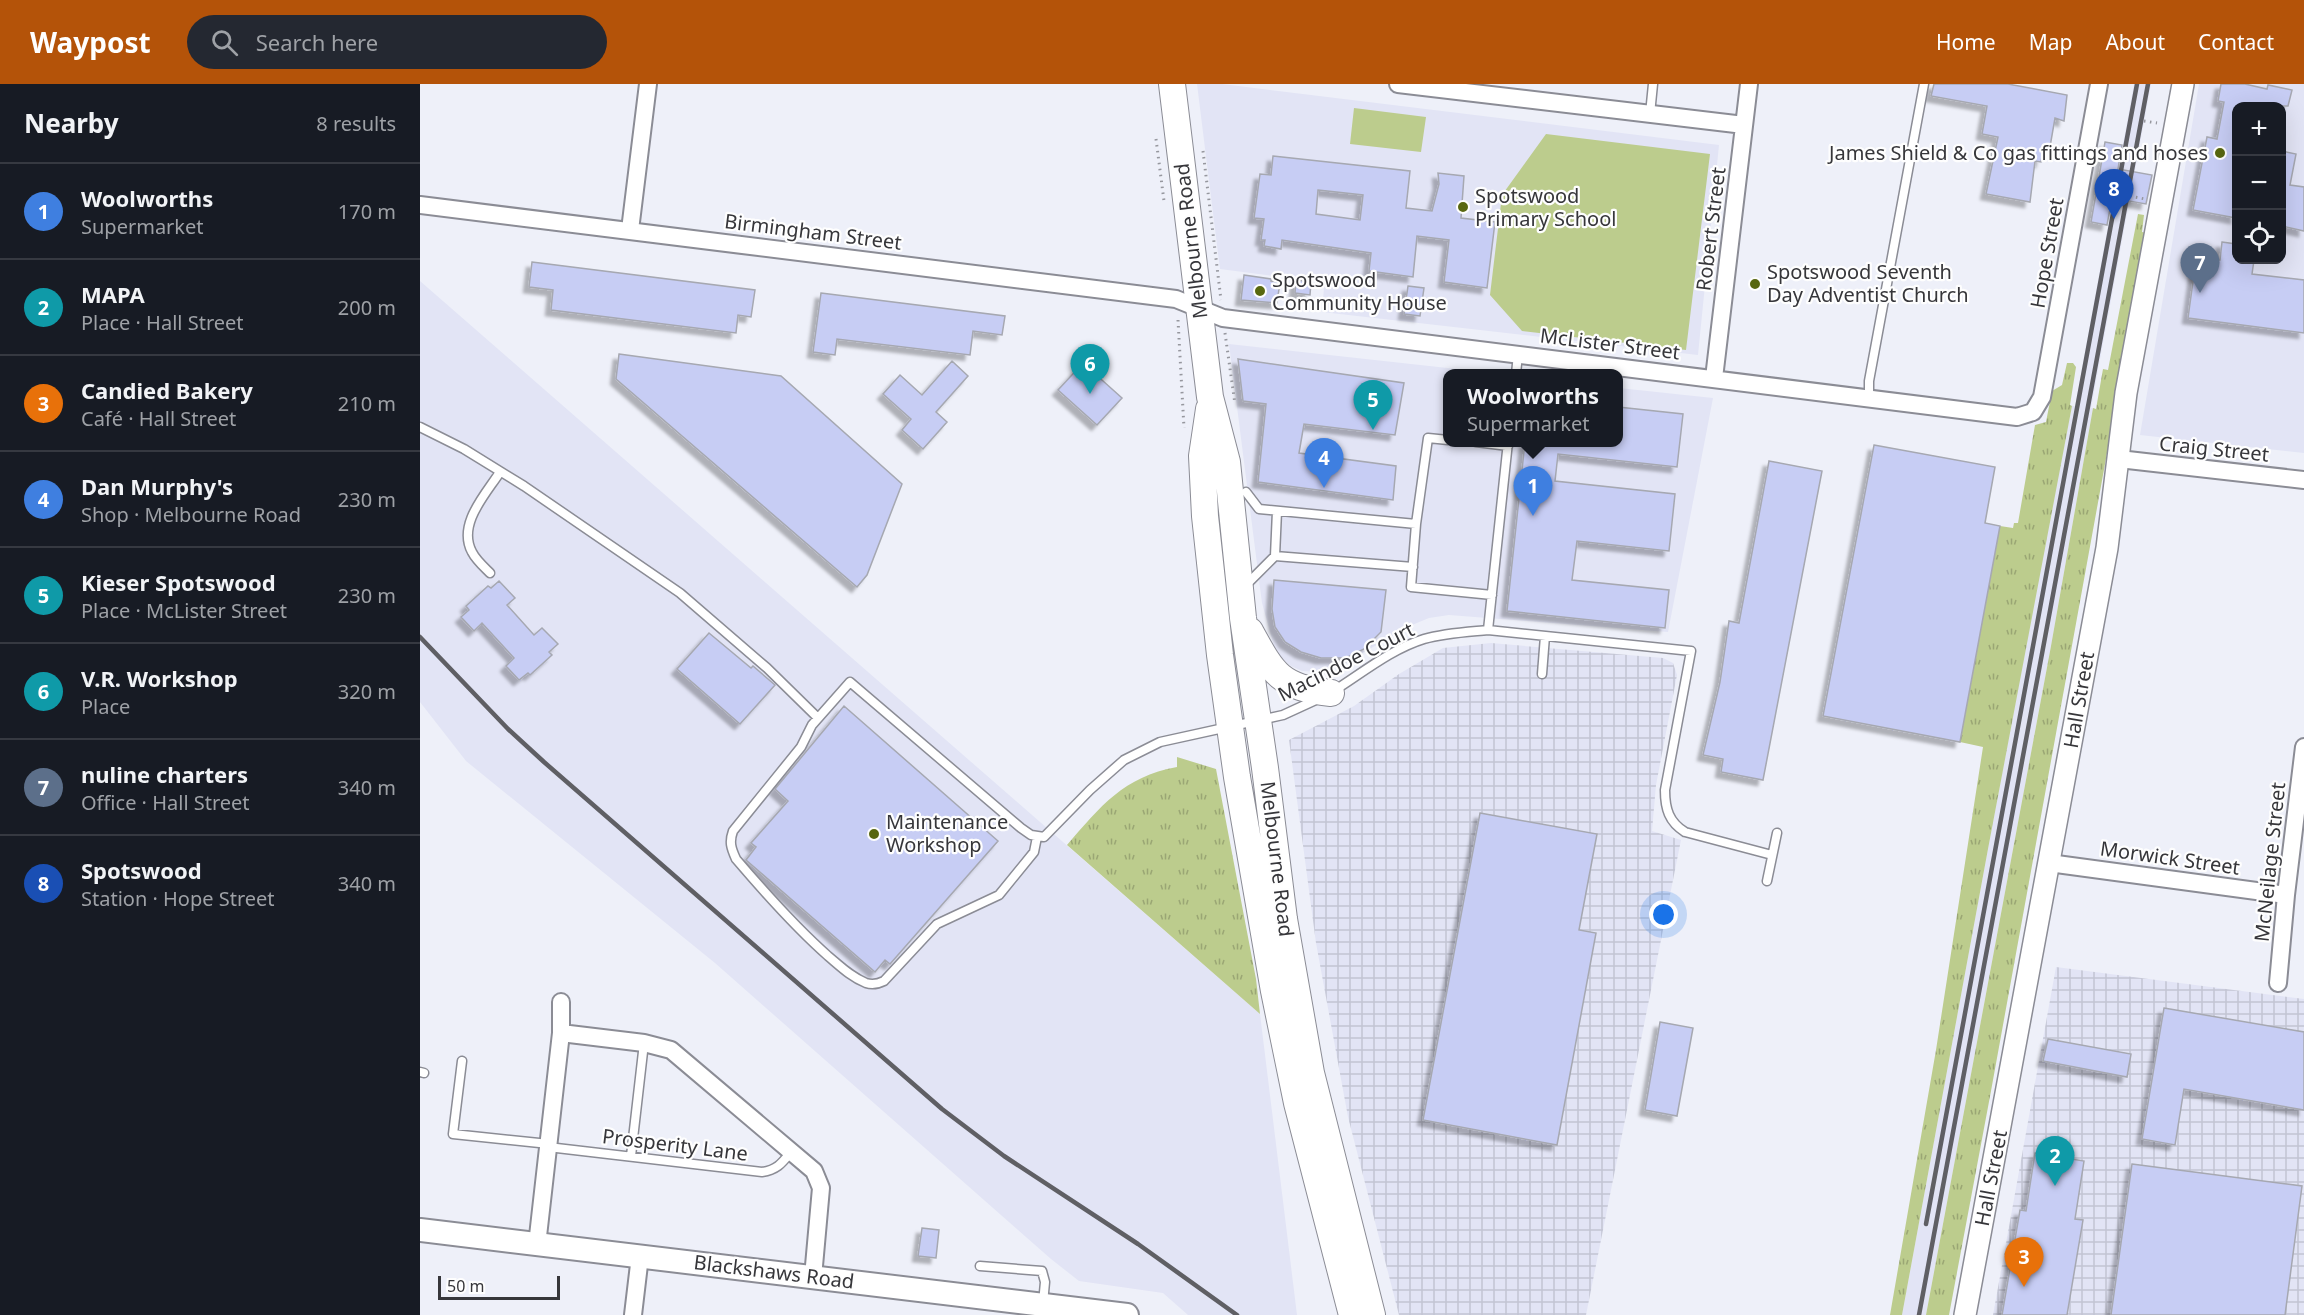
<!DOCTYPE html>
<html lang="en">
<head>
<meta charset="utf-8">
<style>
	body { margin:0; font-family:"Noto Sans",sans-serif; background:#242831; color:#f1f3f6 }
	.controls { position:absolute; right:18px; top:18px; display:grid; overflow:hidden; border-radius:12px; box-shadow:0 6px 24px #0002 }
	.controls button { width:54px; height:54px; display:grid; place-items:center; padding:0; border:0; border-bottom:2px solid #363941; background:#171b24; color:#f1f3f6; font:30px sans-serif }
	.scale { position:absolute; left:18px; bottom:15px; width:122px; box-sizing:border-box; padding-left:6px; border:3px solid #36363a; border-top:0; font-size:16px; line-height:21px; white-space:nowrap; color:#36363a; -webkit-text-stroke:4px #fefefe; paint-order:stroke }
	.you { position:absolute; left:1244px; top:831px; width:21px; height:21px; margin:-15px; border:4px solid #fff; border-radius:50%; background:#1a73e8; box-shadow:0 0 0 9px #1a73e833 }
	.badge { display:grid; place-items:center; width:39px; height:39px; border-radius:50%; background:#b45309; color:#fff; font-size:20px; font-weight:700 }
	.pin { position:absolute; translate:-50% -50px; filter:drop-shadow(0 2px 3px #0008) }
	.pin::after { content:''; position:absolute; top:32px; width:21px; height:18px; background:inherit; clip-path:polygon(0 0,100% 0,50% 100%) }
	.popup { position:absolute; left:1023px; top:285px; width:180px; height:78px; box-sizing:border-box; display:grid; place-content:center; border-radius:12px; background:#171b24; filter:drop-shadow(0 2px 4px #0005); font-size:20px; white-space:nowrap; color:#9ea1a6 }
	.popup b { font-size:22px; color:#f1f3f6 }
	.popup::after { content:''; position:absolute; left:50%; top:100%; margin-left:-12px; border:12px solid transparent; border-top-color:#171b24 }
	.list { margin:0; padding:0; list-style:none }
	h2 { display:flex; justify-content:space-between; align-items:center; height:78px; margin:0; padding:0 24px; font-size:26px }
	h2 small { font-size:20px; font-weight:400; color:#9ea1a6 }
	.list li { display:grid; grid-template-columns:39px 1fr auto; gap:18px; align-items:center; box-sizing:border-box; height:96px; padding:0 24px; border-top:2px solid #363941 }
	.list b { display:block; font-size:22px; white-space:nowrap }
	.list p { margin:0; font-size:20px; white-space:nowrap; color:#9ea1a6 }
	.list em { font-size:20px; font-style:normal; color:#9ea1a6 }
	.icon { flex:none; width:33px; height:33px; fill:none; stroke:currentColor; stroke-width:2; stroke-linecap:round; stroke-linejoin:round }
	.map { position:relative; flex:none; width:1884px; height:1231px; overflow:hidden }
	header { display:flex; align-items:center; gap:36px; box-sizing:border-box; height:84px; padding:0 30px; background:#b45309; color:#fff }
	header strong { font-size:28px }
	nav { display:flex; gap:33px; margin-inline-start:auto; font-size:21px }
	.search { width:420px; height:54px; background:#242831; display:flex; align-items:center; gap:15px; box-sizing:border-box; padding:0 21px; border-radius:33px; color:#9ea1a6; font-size:22px }
	main { display:flex }
	aside { flex:1; background:#171b24 }
	.map>svg:first-child { display:block }
	.built { fill:#e2e4f5; fill-rule:evenodd }
	.industrial { fill:url(#industrial-grid) }
	.grass { fill:url(#grass-tufts) }
	.pitch { fill:#bccc8d }
	.building { fill:#c7cdf4; stroke:#a6a8b1; stroke-width:1.5; fill-rule:evenodd; filter:url(#shadow) }
	.lines { fill:none; stroke-linecap:round; stroke-linejoin:round }
	.service-casing { stroke:#8b8c95; stroke-width:11 }
	.minor-casing { stroke:#8b8c95; stroke-width:20 }
	.tertiary-casing { stroke:#8b8c95; stroke-width:24 }
	.secondary-casing { stroke:#8b8c95; stroke-width:26 }
	.primary-casing { stroke:#8b8c95; stroke-width:28 }
	.path { stroke:#96979e; stroke-width:3; stroke-dasharray:1.5 4.5; stroke-linecap:butt }
	.service { stroke:#fff; stroke-width:8 }
	.minor { stroke:#fff; stroke-width:16 }
	.tertiary { stroke:#fff; stroke-width:21 }
	.secondary { stroke:#fff; stroke-width:22 }
	.primary { stroke:#fff; stroke-width:26 }
	.rail { stroke:#5f5f64; stroke-width:4.5 }
	.poi-dot { fill:#586710; stroke:#fefefe; stroke-width:2 }
	.labels { text-anchor:middle; stroke-width:4.5; stroke-linejoin:round; paint-order:stroke }
	.poi-label { font-size:20px; fill:#36363a; stroke:#fefefe; text-anchor:start }
	.street-label { font-size:20px; fill:#36363a; stroke:#fefefe }
</style>
</head>
<body>
<header>
<strong>Waypost</strong>
<div class="search"><svg class="icon" aria-label="search" viewBox="0 0 24 24"><circle cx="10" cy="10" r="6"/><path d="M15 15l6 6"/></svg>Search here</div>
<nav><a>Home</a><a>Map</a><a>About</a><a>Contact</a></nav>
</header>
<main>
<aside>
<h2>Nearby<small>8 results</small></h2>
<ul class="list">
<li><span class="badge" style="background:#3f7fe0">1</span><div><b>Woolworths</b><p>Supermarket</p></div><em>170 m</em></li>
<li><span class="badge" style="background:#0f9aa8">2</span><div><b>MAPA</b><p>Place · Hall Street</p></div><em>200 m</em></li>
<li><span class="badge" style="background:#e8710a">3</span><div><b>Candied Bakery</b><p>Café · Hall Street</p></div><em>210 m</em></li>
<li><span class="badge" style="background:#3f7fe0">4</span><div><b>Dan Murphy's</b><p>Shop · Melbourne Road</p></div><em>230 m</em></li>
<li><span class="badge" style="background:#0f9aa8">5</span><div><b>Kieser Spotswood</b><p>Place · McLister Street</p></div><em>230 m</em></li>
<li><span class="badge" style="background:#0f9aa8">6</span><div><b>V.R. Workshop</b><p>Place</p></div><em>320 m</em></li>
<li><span class="badge" style="background:#5c6f8a">7</span><div><b>nuline charters</b><p>Office · Hall Street</p></div><em>340 m</em></li>
<li><span class="badge" style="background:#1a4fb4">8</span><div><b>Spotswood</b><p>Station · Hope Street</p></div><em>340 m</em></li>
</ul>
</aside>
<div class="map">
<svg width="1884" height="1231" viewBox="0 0 1884 1231">
	<defs>
		<pattern id="industrial-grid" width="8" height="8" patternUnits="userSpaceOnUse" patternTransform="scale(1.5)"><rect width="8" height="8" fill="#e2e4f5"/><path d="M0 4h8M4 0v8" fill="none" stroke="#c2c4d3"/></pattern>
		<pattern id="grass-tufts" width="24" height="20" patternUnits="userSpaceOnUse" patternTransform="scale(1.5)"><rect width="24" height="20" fill="#bccc8d"/><path d="M3 7l-1-3M5 7V3M7 7l1-3M15 17l-1-3M17 17v-4M19 17l1-3" fill="none" stroke="#9aa674"/></pattern>
		<filter id="shadow"><feDropShadow dx="-5.5" dy="5.5" stdDeviation="1.5" flood-color="#0004"/></filter>
	</defs>
	<rect width="100%" height="100%" fill="#eef0f9"/>
	<path class="built" d="M777,0H802L1299,61L1278,271L902,228L905,192H891V197L800,185Z
		M1714,0H1731L1671,324H1673L1631,562L1506,1231H1482L1568,765L1631,427L1652,322H1655Z
		M1779,0H1884V369L1720,351ZM1816,22H1862V176H1816Z
		M0,197L840,930L877,1231H768L743,1209L659,1197L631,1175L295,879L46,677L0,618Z
		M809,260L1073,289L1028,290V358H1198L1199,304L1293,314L1248,548L1029,531L1009,534L992,541L916,584L899,588L882,587L871,582L861,574L854,562L842,519Z"/>
	<path class="industrial" d="M1071,559L1243,574L1253,579L1257,591L1236,701L1232,747L1261,756L1166,1231H979L928,1033L896,859L869,656L934,622L979,590L1023,564Z
		M1636,883L1884,915V1231H1573Z"/>
	<path class="grass" d="M1718,130L1724,131L1722,148L1727,149L1571,1007L1529,1231H1506L1631,562L1673,324L1676,325L1683,285L1688,286Z
		M1647,279H1653L1656,283L1650,321L1652,322L1568,765L1482,1231H1470L1516,966L1563,663L1540,658L1580,442L1593,444L1594,439H1598L1615,341L1626,338L1632,307L1642,301Z
		M757,673L796,685L836,895L840,930L647,761C681,722 703,693 757,683Z"/>
	<path class="pitch" d="M934,24L1006,33L1001,68L930,60Z
		M1126,50L1290,70L1266,266L1102,247L1070,211L1082,111Z"/>
	<path class="building" d="M1514,0H1588L1647,11L1644,37L1635,34L1630,63L1624,62L1621,78L1615,77L1610,118L1566,110L1578,53L1562,50L1567,22L1511,12Z
		M1801,0H1825L1847,5L1848,1L1872,6L1868,22H1816V134L1773,126L1787,53L1797,55L1804,18L1798,17Z
		M1685,58L1702,61L1698,85L1732,91L1726,120L1692,114L1687,141L1671,138Z
		M1862,67L1876,70L1870,101L1884,103V147L1862,142Z
		M853,72L990,87L986,124L1012,127L1019,100L1018,89L1044,92L1041,134L1075,138L1067,204L1024,198L1029,156L997,152L993,193L949,187L951,169L862,156L861,165L844,162L845,156H841L844,135L834,134L840,90L851,91ZM898,106L943,111L940,136L896,130Z
		M1802,158L1816,160V176H1834L1832,190L1884,196V249L1768,234L1775,183L1784,184L1785,176H1800Z
		M112,178L335,206L331,233L318,231L316,249L131,226L133,206L109,203Z
		M824,191L851,195V197L860,198L857,219L821,216Z
		M876,196L891,198L890,211L875,209Z
		M988,202L1004,204L1000,232L984,230Z
		M401,209L585,232L582,251L553,247L550,271L417,255L415,271L393,268Z
		M199,270L361,292L482,400L447,491L437,503L196,295Z
		M818,275L984,299L975,351L884,340L879,369L976,382L973,416L838,398L846,320L823,317Z
		M532,277L548,292L516,328L527,338L503,365L482,346L491,335L463,310L480,291L502,311Z
		M663,279L702,314L677,341L638,306Z
		M1198,323L1263,330L1257,383L1138,370L1135,397L1255,410L1249,467L1157,457L1152,496L1249,506L1245,544L1087,527L1105,358H1198Z
		M1454,361L1575,383L1565,439L1580,442L1540,658L1403,632Z
		M1349,377L1402,387L1343,696L1301,688L1303,675L1283,671L1300,598L1309,537L1319,539Z
		M854,496L966,506L961,548L944,565L926,574H901L881,568L865,558L855,543L852,525Z
		M79,497L95,514L87,521L114,551L122,544L138,560L129,568L132,571L110,591L108,589L99,596L86,582L94,574L62,539L54,547L41,533L49,526L46,522L68,502L71,504Z
		M289,549L331,584L333,582L355,601L320,640L257,585Z
		M424,622L578,757L470,880L465,876L455,888L326,776L336,763L331,759L368,717L355,705Z
		M1060,729L1177,750L1159,846L1176,849L1137,1061L1003,1036Z
		M1744,924L1884,948V1026L1764,1005L1755,1061L1722,1055Z
		M1240,938L1273,944L1257,1032L1225,1026Z
		M1628,955L1711,970L1707,993L1623,977Z
		M1615,1069L1664,1077L1655,1135L1663,1136L1647,1231H1582L1600,1126L1606,1127Z
		M1712,1080L1882,1102L1865,1231H1691Z
		M502,1144L519,1146L516,1174L498,1172Z"/>
	<g class="lines">
		<defs>
			<path id="service" d="M1230,30L1233,0
				M1096,290L1098,270
				M1449,315V297L1504,0
				M0,343L44,365L104,402L260,509L347,584L398,634
				M1028,356L1008,354L996,440L991,503L1072,511
				M1056,358L1088,362
				M826,408L839,425L996,440
				M855,472L857,427
				M70,489C64,483 56,476 52,468C37,440 66,410 80,388
				M825,502L855,472L993,483
				M1068,546L1088,358
				M1122,590L1125,552
				M912,608C941,590 971,565 1004,555C1025,549 1047,548 1068,546L1271,567L1245,706C1245,725 1249,738 1265,748L1352,771
				M617,753L614,768L579,811L517,840L464,897C458,900 452,901 446,899C431,893 420,882 408,872C374,842 345,809 316,775C311,764 309,758 313,747L381,663L392,641L430,598L601,744L611,751L624,753L670,706L704,676L740,658L863,631L900,614
				M1347,797L1357,749
				M42,977L33,1050L129,1060
				M0,988L4,989
				M128,1063L342,1088C357,1086 362,1079 371,1068
				M211,1072L224,959
				M560,1182L622,1187L625,1198L623,1219"/>
			<path id="minor" d="M978,0L1324,41
				M0,121L756,215L803,234L1597,333L1613,328L1622,313L1679,0
				M210,146L228,0
				M1294,294L1329,0
				M1699,375L1884,396
				M1629,779L1866,811
				M1858,899L1866,811L1884,663
				M141,949L224,959L251,966L394,1087L401,1104L393,1193
				M117,1161L141,949V918
				M213,1231L220,1172"/>
			<path id="tertiary" d="M1545,1231L1687,464L1706,309L1763,0"/>
			<path id="secondary" d="M0,1146L707,1231"/>
			<path id="primary" d="M752,0L790,313L807,378L823,534L845,684L864,835L891,989L952,1231
				M789,325L782,372L785,432L800,571L817,693L854,907L877,1019L932,1231
				M830,547C854,591 860,603 911,609"/>
		</defs>
		<use href="#service" class="service-casing"/>
		<use href="#minor" class="minor-casing"/>
		<use href="#tertiary" class="tertiary-casing"/>
		<use href="#secondary" class="secondary-casing"/>
		<use href="#primary" class="primary-casing"/>
		<path class="path" d="M1724,37L1737,39
			M736,55L744,117
			M783,67L801,216
			M1676,104L1694,108
			M1710,112L1725,115
			M758,236L764,344
			M805,249L815,320"/>
		<use href="#service" class="service"/>
		<use href="#minor" class="minor"/>
		<use href="#tertiary" class="tertiary"/>
		<use href="#secondary" class="secondary"/>
		<use href="#primary" class="primary"/>
		<path class="rail" d="M0,553L88,645L124,678L522,1025L584,1072L718,1160L817,1231
			M1506,1140L1717,0
			M1499,1231L1728,0"/>
	</g>
	<g class="poi-dot">
		<circle cx="1800" cy="69" r="6"/>
		<circle cx="1043" cy="123" r="6"/>
		<circle cx="1335" cy="200" r="6"/>
		<circle cx="840" cy="207" r="6"/>
		<circle cx="454" cy="750" r="6"/>
	</g>
	<g class="labels">
		<g class="poi-label">
			<text x="1788" y="76" text-anchor="end">James Shield &amp; Co gas fittings and hoses</text>
			<text x="1055" y="119">Spotswood<tspan x="1055" dy="23">Primary School</tspan></text>
			<text x="1347" y="195">Spotswood Seventh<tspan x="1347" dy="23">Day Adventist Church</tspan></text>
			<text x="852" y="203">Spotswood<tspan x="852" dy="23">Community House</tspan></text>
			<text x="466" y="745">Maintenance<tspan x="466" dy="23">Workshop</tspan></text>
		</g>
		<g class="street-label">
			<text transform="translate(1291 145) rotate(-83)" y="7">Robert Street</text>
			<text transform="translate(393 148) rotate(7)" y="7">Birmingham Street</text>
			<text transform="translate(771 157) rotate(-97)" y="7">Melbourne Road</text>
			<text transform="translate(1627 169) rotate(-80)" y="7">Hope Street</text>
			<text transform="translate(1190 260) rotate(7)" y="7">McLister Street</text>
			<text transform="translate(1794 365) rotate(6)" y="7">Craig Street</text>
			<text transform="translate(926 578) rotate(-27)" y="7">Macindoe Court</text>
			<text transform="translate(1659 616) rotate(-80)" y="7">Hall Street</text>
			<text transform="translate(1750 774) rotate(8)" y="7">Morwick Street</text>
			<text transform="translate(857 775) rotate(83)" y="7">Melbourne Road</text>
			<text transform="translate(1850 778) rotate(-84)" y="7">McNeilage Street</text>
			<text transform="translate(255 1061) rotate(7)" y="7">Prosperity Lane</text>
			<text transform="translate(1571 1094) rotate(-79)" y="7">Hall Street</text>
			<text transform="translate(354 1188) rotate(7)" y="7">Blackshaws Road</text>
		</g>
	</g>
</svg>
<div class="controls">
<button>+</button>
<button>−</button>
<button><svg class="icon" aria-label="locate" viewBox="0 0 24 24"><circle cx="12" cy="12" r="6"/><path d="M12 2v4M12 18v4M2 12h4M18 12h4"/></svg></button>
</div>
<div class="scale">50 m</div>
<div class="you"></div>
<div class="pin badge" style="left:1113px;top:432px;background:#3f7fe0">1</div>
<div class="popup"><b>Woolworths</b>Supermarket</div>
<div class="pin badge" style="left:1635px;top:1102px;background:#0f9aa8">2</div>
<div class="pin badge" style="left:1604px;top:1203px;background:#e8710a">3</div>
<div class="pin badge" style="left:904px;top:404px;background:#3f7fe0">4</div>
<div class="pin badge" style="left:953px;top:346px;background:#0f9aa8">5</div>
<div class="pin badge" style="left:670px;top:310px;background:#0f9aa8">6</div>
<div class="pin badge" style="left:1780px;top:209px;background:#5c6f8a">7</div>
<div class="pin badge" style="left:1694px;top:135px;background:#1a4fb4">8</div>
</div>
</main>
</body>
</html>
